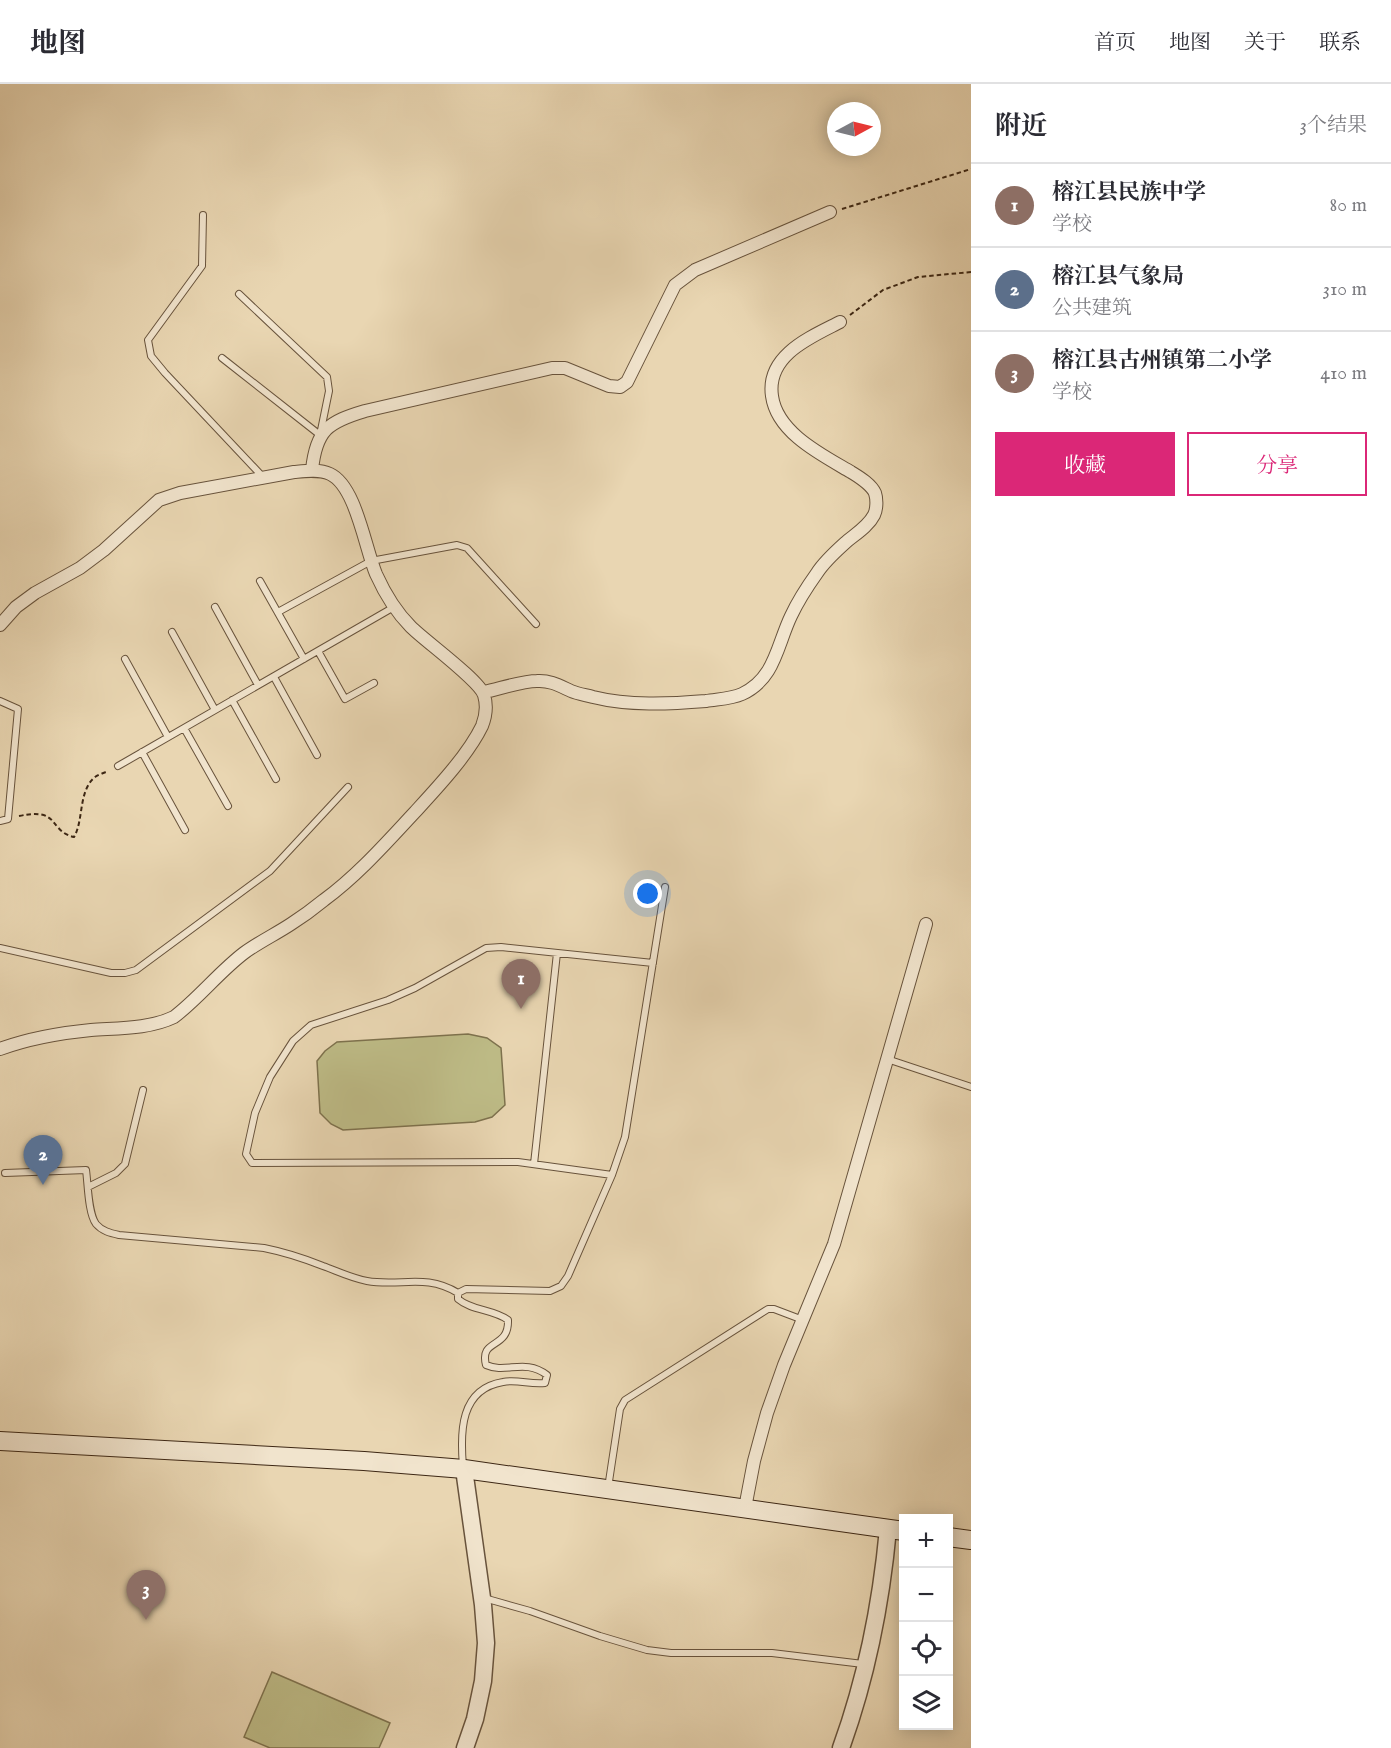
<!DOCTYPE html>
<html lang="zh">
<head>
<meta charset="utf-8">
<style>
	body { margin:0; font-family:"IM FELL English","Noto Serif SC",serif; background:#f7f7f7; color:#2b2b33 }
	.controls { position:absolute; right:18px; bottom:18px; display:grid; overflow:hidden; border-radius:0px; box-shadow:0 3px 15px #0003 }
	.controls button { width:54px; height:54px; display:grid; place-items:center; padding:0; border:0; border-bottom:2px solid #e1e1e2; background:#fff; color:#2b2b33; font:30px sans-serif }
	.compass { position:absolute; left:827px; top:18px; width:54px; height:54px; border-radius:50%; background:#fff; box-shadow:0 3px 15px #0003; rotate:83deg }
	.you { position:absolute; left:648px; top:810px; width:21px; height:21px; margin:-15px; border:4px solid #fff; border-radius:50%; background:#1a73e8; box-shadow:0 0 0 9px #1a73e833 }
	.badge { display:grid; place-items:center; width:39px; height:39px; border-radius:50%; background:#db2777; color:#fff; font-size:20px; font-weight:700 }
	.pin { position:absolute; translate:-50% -50px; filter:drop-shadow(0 2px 3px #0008) }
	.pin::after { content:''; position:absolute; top:32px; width:21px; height:18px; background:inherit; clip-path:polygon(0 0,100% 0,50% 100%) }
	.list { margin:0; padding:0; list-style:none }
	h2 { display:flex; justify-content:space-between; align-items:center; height:78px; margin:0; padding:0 24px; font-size:26px }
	h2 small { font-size:20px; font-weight:400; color:#7c7c81 }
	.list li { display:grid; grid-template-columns:39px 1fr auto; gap:18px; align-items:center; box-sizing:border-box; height:84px; padding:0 24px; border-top:2px solid #e1e1e2 }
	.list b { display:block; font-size:22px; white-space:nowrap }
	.list p { margin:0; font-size:20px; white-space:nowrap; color:#7c7c81 }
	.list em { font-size:20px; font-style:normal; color:#7c7c81 }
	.actions { display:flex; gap:12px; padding:18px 24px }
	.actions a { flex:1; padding:14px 0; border:2px solid #db2777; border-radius:0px; text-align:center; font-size:21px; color:#db2777 }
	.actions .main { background:#db2777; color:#fff }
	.icon { flex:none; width:33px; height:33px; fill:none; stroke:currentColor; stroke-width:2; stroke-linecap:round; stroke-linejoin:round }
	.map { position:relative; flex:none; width:971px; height:1664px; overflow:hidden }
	header { display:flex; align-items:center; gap:36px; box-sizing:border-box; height:84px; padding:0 30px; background:#fff; border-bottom:2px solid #e1e1e2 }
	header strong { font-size:28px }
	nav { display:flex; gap:33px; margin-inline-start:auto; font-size:21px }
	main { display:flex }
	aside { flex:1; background:#fff }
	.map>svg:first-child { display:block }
	.grass { fill:#bebc87; stroke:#7e724e; stroke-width:1.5 }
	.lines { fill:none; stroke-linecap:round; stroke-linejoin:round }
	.service-casing { stroke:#68533c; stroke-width:8 }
	.minor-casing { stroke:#68533c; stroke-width:14 }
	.tertiary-casing { stroke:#68533c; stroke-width:19 }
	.secondary-casing { stroke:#3d2714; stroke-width:20 }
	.path { stroke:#3d2714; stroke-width:2; stroke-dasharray:4.5 3; stroke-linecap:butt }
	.service { stroke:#f1e4cd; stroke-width:6 }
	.minor { stroke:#f1e4cd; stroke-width:12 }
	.tertiary { stroke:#f1e4cd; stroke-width:16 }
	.secondary { stroke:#f1e4cd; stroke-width:18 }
</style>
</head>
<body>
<header>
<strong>地图</strong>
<nav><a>首页</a><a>地图</a><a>关于</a><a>联系</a></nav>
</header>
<main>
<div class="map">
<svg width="971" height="1664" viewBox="0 0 971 1664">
	<rect width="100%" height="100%" fill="#e9d6b2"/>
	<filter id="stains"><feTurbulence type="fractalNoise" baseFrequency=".00333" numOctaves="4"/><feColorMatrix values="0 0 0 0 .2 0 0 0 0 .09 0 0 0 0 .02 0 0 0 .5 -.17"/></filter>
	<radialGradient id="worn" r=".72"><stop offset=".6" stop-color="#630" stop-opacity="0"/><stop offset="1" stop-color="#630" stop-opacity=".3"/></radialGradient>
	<path class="grass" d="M468,950L487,954L501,964L505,1021L492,1033L475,1038L343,1046L331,1040L320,1029L317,977L325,967L337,958Z
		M272,1588L390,1639L379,1664H270L244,1653Z"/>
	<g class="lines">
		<defs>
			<path id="service" d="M203,131L202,182L148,256L151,272L165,289L263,393
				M222,274L320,351L329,307L327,293L239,210
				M260,497L304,575
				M215,523L258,601
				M278,528L371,477L457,461L467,464L536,540
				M172,548L215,626
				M318,567L345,615L374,599
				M125,575L168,653
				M274,593L317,671
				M232,616L276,695
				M0,617L18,625L8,735L0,737
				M184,644L228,722
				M142,668L185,746
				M118,682L394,523
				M0,864L111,889H125L136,886L270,787L348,703
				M887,975L971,1003
				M534,1080L557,869
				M5,1089L86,1086C88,1100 88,1129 96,1140C102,1147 110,1149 119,1151L264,1164C284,1168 303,1174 323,1182C337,1187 351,1194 367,1197C401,1203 425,1189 458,1209
				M612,1091L518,1078L252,1079L246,1070L255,1029L270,993L293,957L311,941L388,916L415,904L486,864L501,863L653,879
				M88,1103L116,1089L125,1080L143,1006
				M463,1382C460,1348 460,1305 503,1298C517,1295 531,1301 545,1299L547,1291C525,1274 506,1290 486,1281C479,1254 509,1266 508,1236C493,1225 472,1227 458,1215V1209L466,1205L550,1207L561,1202L568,1192L612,1091L625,1053L665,803
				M608,1404L620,1325L625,1316L768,1225H774L803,1236
				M484,1514L530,1527L600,1552L647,1566L671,1569H772L863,1580"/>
			<path id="minor" d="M312,386C316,346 328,338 365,327L552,284H565L609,302L620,303L627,298L675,201L695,186L830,128
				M0,541L16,523L35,509L80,484L104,466L159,416L180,409L294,388C305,387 319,385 330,390C356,402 365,464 376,490C385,510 396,528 411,543C425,557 479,596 484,611C487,621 486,632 482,642C468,671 437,704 415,728C386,759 358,791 324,816C313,825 302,833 291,840C276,850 259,858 244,869C219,888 199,914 174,933C149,945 119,944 91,946C60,949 30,954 0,965
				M484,608C499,605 522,597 537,597C550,596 560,602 571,607C578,610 586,611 593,613C629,622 669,620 706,617C718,615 731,615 742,610C775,595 777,561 791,532C798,517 807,503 817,489C824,478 835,468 845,459C854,451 868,443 874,431C877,425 877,415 875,409C871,400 859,393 851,388C822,371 777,349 772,312C766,271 811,253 840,238
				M745,1424L754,1377L767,1329L784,1281L834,1160L926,840"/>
			<path id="tertiary" d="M464,1385L483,1521L486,1559L483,1597L475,1635L465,1664
				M841,1664C867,1592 881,1521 888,1445"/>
			<path id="secondary" d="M0,1357L364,1377L464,1385L904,1447
				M948,1453L971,1456"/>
		</defs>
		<use href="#service" class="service-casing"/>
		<use href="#minor" class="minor-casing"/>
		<use href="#tertiary" class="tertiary-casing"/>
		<use href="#secondary" class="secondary-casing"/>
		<path class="path" d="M842,125L971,85
			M850,231L883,206L918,193L971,188
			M19,732C61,723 48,747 74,753C84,736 78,707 95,693C99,690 104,689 108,687"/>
		<use href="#service" class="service"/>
		<use href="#minor" class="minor"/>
		<use href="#tertiary" class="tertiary"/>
		<use href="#secondary" class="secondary"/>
	</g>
	<rect width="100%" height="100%" filter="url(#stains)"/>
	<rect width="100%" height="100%" fill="url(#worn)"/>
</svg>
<div class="controls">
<button>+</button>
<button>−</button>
<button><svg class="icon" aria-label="locate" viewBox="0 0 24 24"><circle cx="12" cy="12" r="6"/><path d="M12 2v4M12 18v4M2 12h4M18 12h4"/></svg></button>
<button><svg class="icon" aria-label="layers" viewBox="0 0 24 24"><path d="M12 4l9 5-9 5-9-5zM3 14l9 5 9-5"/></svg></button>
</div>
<svg class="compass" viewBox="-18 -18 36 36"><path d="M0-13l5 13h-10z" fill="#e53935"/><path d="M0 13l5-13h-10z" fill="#7c7c81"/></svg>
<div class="you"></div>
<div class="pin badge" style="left:521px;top:925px;background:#8d6e63">1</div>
<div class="pin badge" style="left:43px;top:1101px;background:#5c6f8a">2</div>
<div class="pin badge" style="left:146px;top:1536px;background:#8d6e63">3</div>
</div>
<aside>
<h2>附近<small>3个结果</small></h2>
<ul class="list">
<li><span class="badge" style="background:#8d6e63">1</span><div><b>榕江县民族中学</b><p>学校</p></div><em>80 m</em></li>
<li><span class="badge" style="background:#5c6f8a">2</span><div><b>榕江县气象局</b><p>公共建筑</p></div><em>310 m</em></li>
<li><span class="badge" style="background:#8d6e63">3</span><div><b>榕江县古州镇第二小学</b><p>学校</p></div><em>410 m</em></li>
</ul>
<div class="actions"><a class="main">收藏</a><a>分享</a></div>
</aside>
</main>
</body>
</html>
